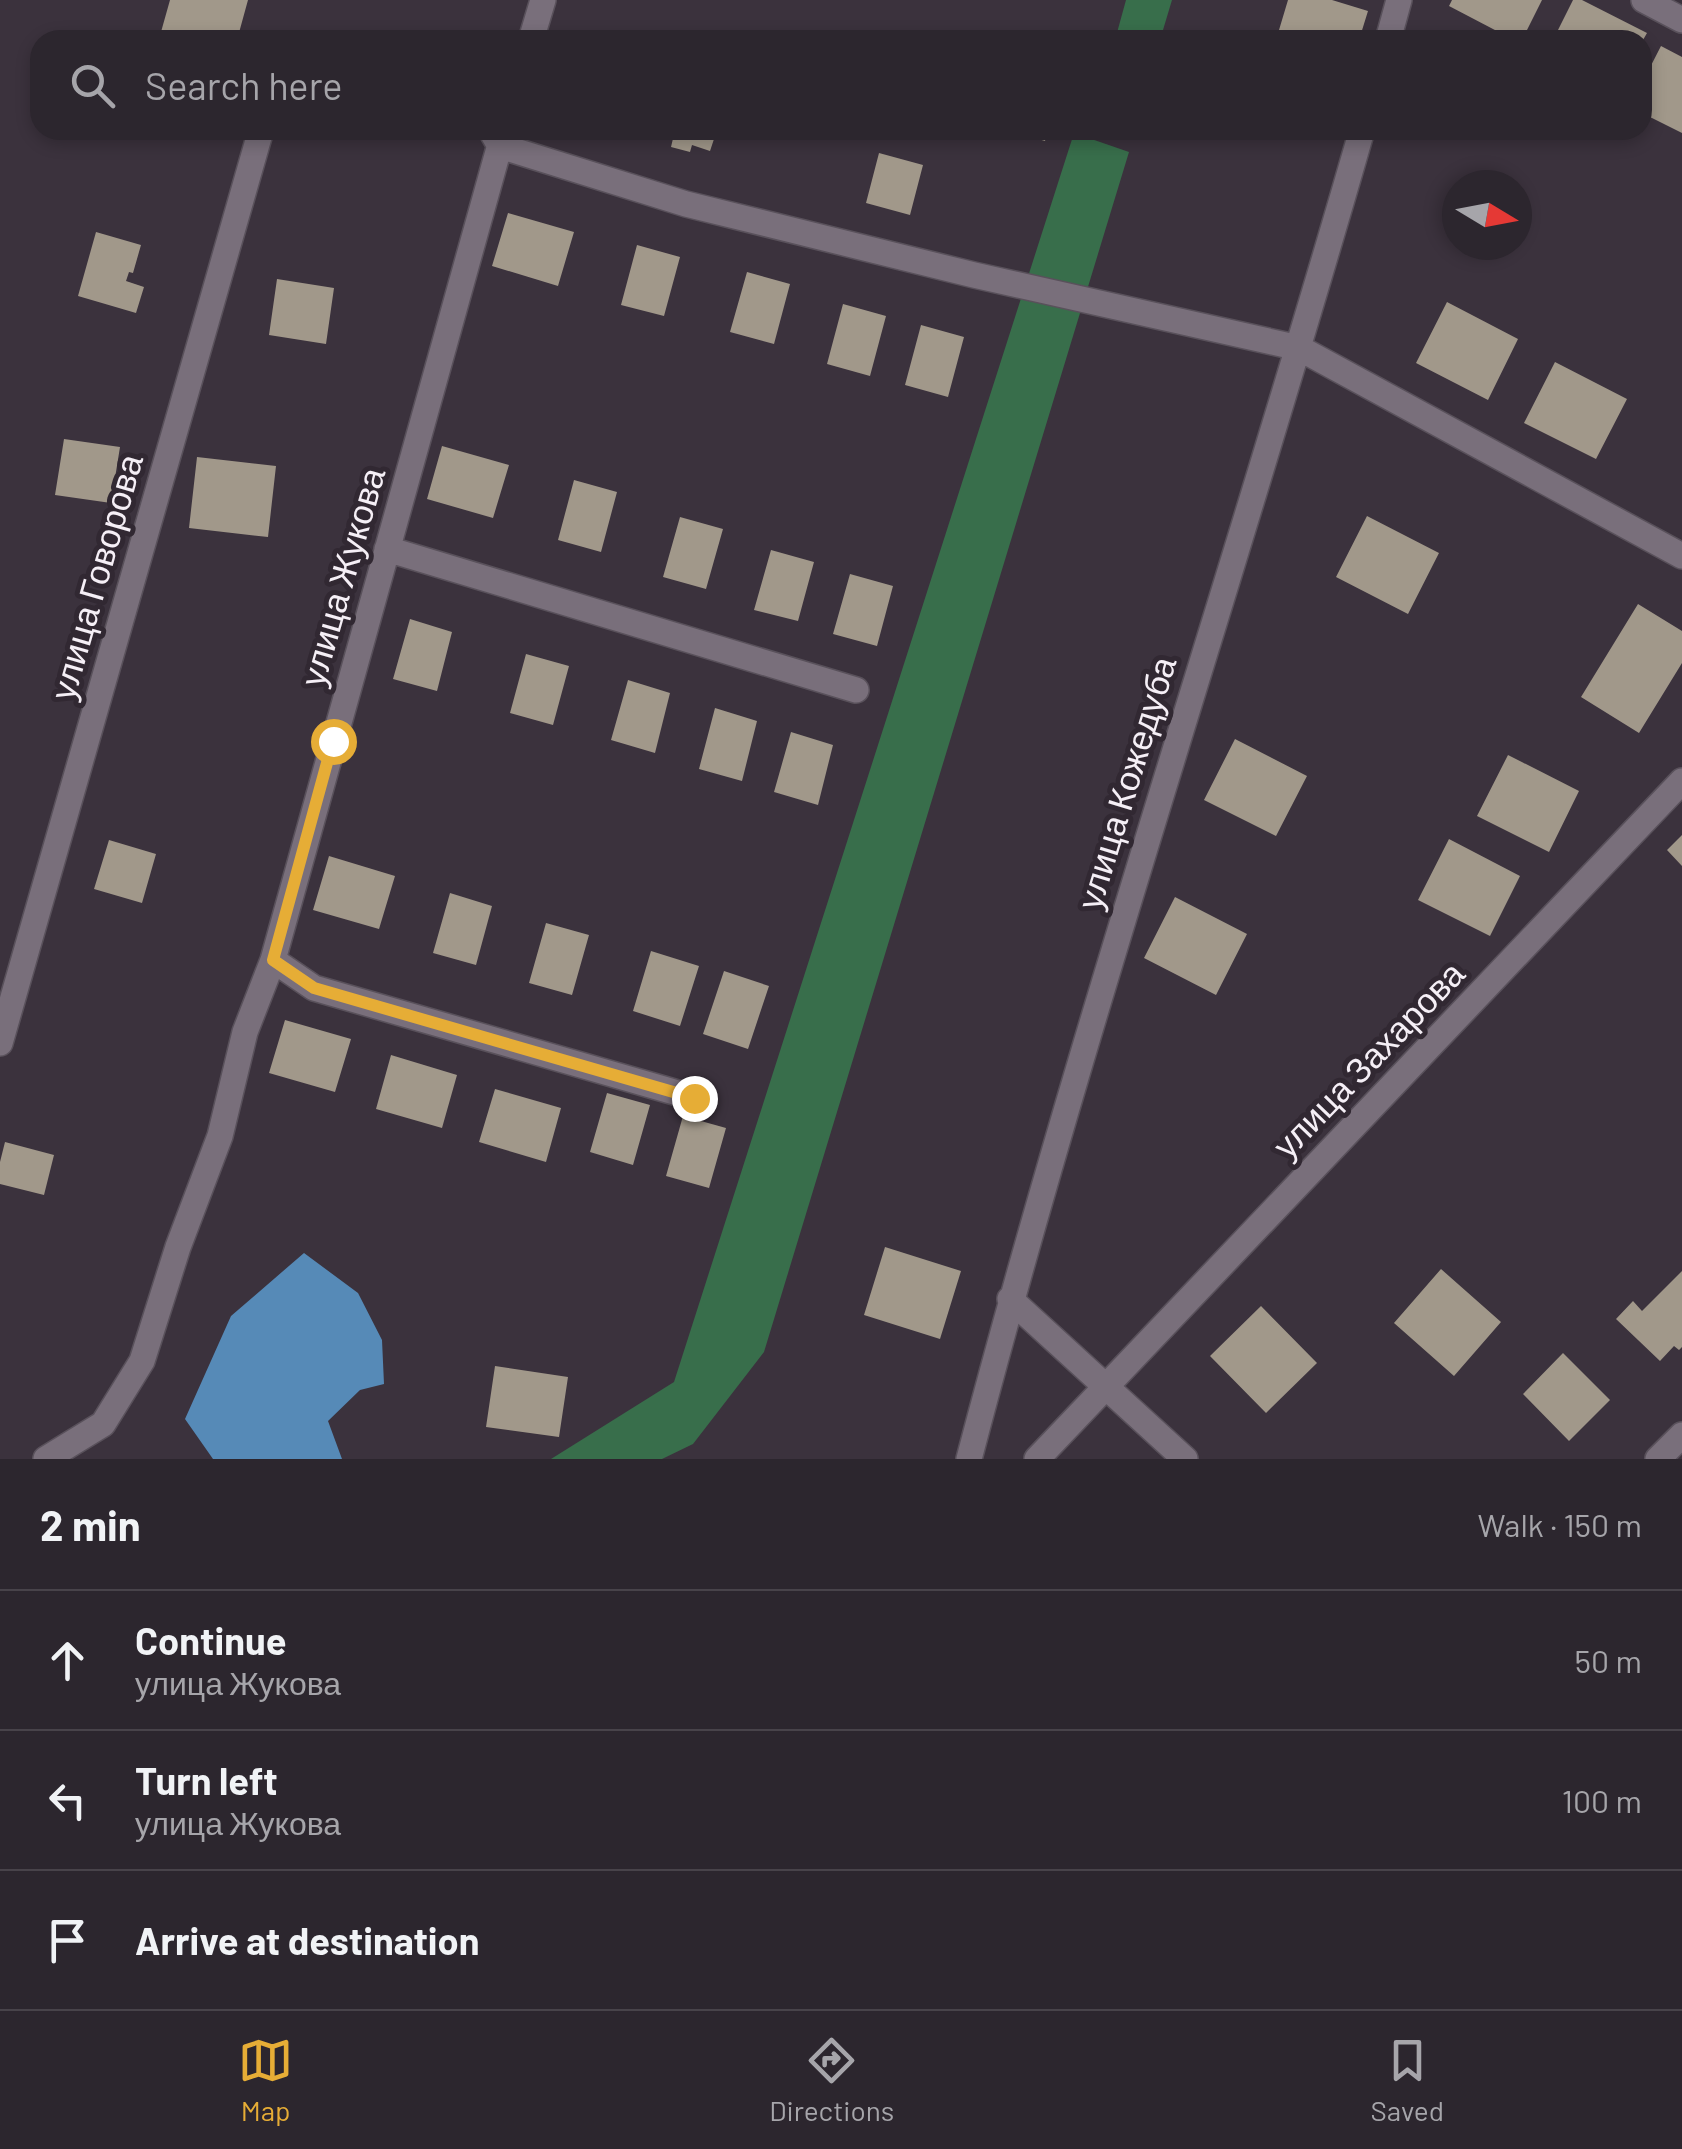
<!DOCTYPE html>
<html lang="en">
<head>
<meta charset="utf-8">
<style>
	body { margin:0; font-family:Barlow,sans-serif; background:#38323a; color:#f1f3f6 }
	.compass { position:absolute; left:1442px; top:170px; width:90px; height:90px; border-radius:50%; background:#2c262e; box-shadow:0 5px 15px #0003; rotate:100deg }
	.stop { position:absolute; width:30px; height:30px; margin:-22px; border:8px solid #e6ad36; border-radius:50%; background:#fff }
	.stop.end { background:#e6ad36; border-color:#fff; box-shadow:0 2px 10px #0008 }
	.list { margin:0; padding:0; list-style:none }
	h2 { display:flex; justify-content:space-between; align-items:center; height:130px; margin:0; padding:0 40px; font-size:42px }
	h2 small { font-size:32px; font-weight:400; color:#a6a5aa }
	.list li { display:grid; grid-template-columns:65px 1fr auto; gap:30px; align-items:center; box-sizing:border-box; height:140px; padding:0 40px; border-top:2px solid #48434a }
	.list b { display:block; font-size:38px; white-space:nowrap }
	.list p { margin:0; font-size:32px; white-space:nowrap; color:#a6a5aa }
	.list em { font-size:32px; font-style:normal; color:#a6a5aa }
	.icon { flex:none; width:55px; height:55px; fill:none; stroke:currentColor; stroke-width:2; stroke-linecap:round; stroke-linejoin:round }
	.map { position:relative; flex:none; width:1682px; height:1459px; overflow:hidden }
	.search { position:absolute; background:#2c262e; box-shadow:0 5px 15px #0003; left:30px; right:30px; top:30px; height:110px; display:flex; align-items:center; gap:25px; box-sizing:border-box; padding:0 35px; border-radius:30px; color:#a6a5aa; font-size:38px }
	.sheet { height:550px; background:#2c262e }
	nav { display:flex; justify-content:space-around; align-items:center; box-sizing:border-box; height:140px; border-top:2px solid #48434a; background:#2c262e; font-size:28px; color:#a6a5aa }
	nav a { display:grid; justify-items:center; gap:5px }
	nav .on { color:#e6ad36 }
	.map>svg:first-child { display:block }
	.green { fill:#386e4b }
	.water { fill:#568ab7 }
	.building { fill:#a1988a }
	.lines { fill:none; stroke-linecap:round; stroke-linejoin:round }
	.minor-casing { stroke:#59515b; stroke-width:28 }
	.minor { stroke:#796f7b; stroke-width:25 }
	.route { stroke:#e6ad36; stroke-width:12 }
	.labels { text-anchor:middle; stroke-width:10; stroke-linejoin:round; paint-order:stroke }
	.street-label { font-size:35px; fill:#f5eff6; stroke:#312832 }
</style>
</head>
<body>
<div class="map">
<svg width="1682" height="1459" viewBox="0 0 1682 1459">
	<rect width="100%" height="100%" fill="#3b323d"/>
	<path class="green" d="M1126,0H1172L1160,40H1115Z
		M1074,133L1129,152L764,1352L693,1444L662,1459H551L674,1382Z"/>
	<path class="water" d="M304,1253L358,1293L382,1340L384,1384L360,1390L328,1421L342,1459H213L185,1419L231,1316Z"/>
	<path class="building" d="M170,0H248L237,40H187L161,32Z
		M1288,0H1332L1368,11L1359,40H1276Z
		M1452,0H1542L1522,40H1514L1449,6Z
		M1573,0H1582L1647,33L1643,40H1553Z
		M1661,46L1682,57V133L1642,113V83Z
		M675,130H717L710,151L692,145L690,152L671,147Z
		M1007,130H1048L1045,141Z
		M879,153L923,165L910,215L866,203Z
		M508,213L574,232L558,286L492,266Z
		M96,232L141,245L133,273L129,272L126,281L144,287L136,313L78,296Z
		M637,245L680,257L664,316L621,305Z
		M747,272L790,284L774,344L730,332Z
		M277,279L334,288L326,344L269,335Z
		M1447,302L1518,339L1488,400L1416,363Z
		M843,304L886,316L870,376L827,364Z
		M921,325L964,337L948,397L905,385Z
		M1555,362L1627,399L1596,459L1524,423Z
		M64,439L120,447L111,503L55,495Z
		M442,446L509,465L493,518L427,499Z
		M197,457L276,466L268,537L189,528Z
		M574,480L617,492L601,552L558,540Z
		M1367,516L1439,553L1408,614L1336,577Z
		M680,517L723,529L706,589L663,577Z
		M771,550L814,562L798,621L754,610Z
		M850,574L893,586L877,646L833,634Z
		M1638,604L1682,631V663L1639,733L1581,697Z
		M410,619L452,632L437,691L393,679Z
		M526,654L569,666L553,725L510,713Z
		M628,680L670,693L655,753L611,740Z
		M715,708L757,721L742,781L699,769Z
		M791,732L833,745L818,805L774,792Z
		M1235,739L1307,776L1276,836L1204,800Z
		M1508,755L1579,791L1549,852L1477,816Z
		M1682,835V866L1667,850Z
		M1449,839L1520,876L1490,936L1418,900Z
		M109,840L156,854L142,903L94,889Z
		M329,856L395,876L379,929L313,910Z
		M450,893L492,906L476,965L433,953Z
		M1175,897L1247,934L1216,995L1144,958Z
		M546,923L589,935L572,995L529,983Z
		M651,951L699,966L680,1026L633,1011Z
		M724,971L769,986L748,1049L703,1034Z
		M285,1020L351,1039L335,1092L269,1073Z
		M391,1055L457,1075L442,1128L376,1109Z
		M495,1089L561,1108L546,1162L479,1142Z
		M607,1093L650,1105L633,1165L590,1152Z
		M683,1116L726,1128L709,1188L666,1176Z
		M5,1142L54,1155L44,1195L0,1184V1162Z
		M885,1247L961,1271L940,1339L864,1315Z
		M1441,1269L1501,1322L1454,1376L1394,1323Z
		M1682,1271V1347L1679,1350L1674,1346L1660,1361L1616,1319L1633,1301L1642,1311Z
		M1261,1306L1317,1363L1266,1413L1210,1356Z
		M1563,1353L1610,1400L1569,1441L1523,1394Z
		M495,1366L568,1377L559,1437L486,1427Z"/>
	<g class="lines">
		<defs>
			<path id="minor" d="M1644,0L1682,20
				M531,40L543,0
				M1388,40L1399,0
				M504,130L273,960L314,988L695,1098
				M493,134L500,146L686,204L974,275L1299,348L1682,556
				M387,549L856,690
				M0,1043L261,130
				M1010,1299L1185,1459
				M46,1459L103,1424L142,1361L178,1247L220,1136L245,1032L273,960
				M969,1459C1086,1012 1235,574 1362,130
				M1037,1459L1682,781
				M1658,1459L1682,1435"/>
		</defs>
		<use href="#minor" class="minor-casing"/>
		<use href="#minor" class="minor"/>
	</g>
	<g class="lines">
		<path class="route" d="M333,741L273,960L314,988L694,1098"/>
	</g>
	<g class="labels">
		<g class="street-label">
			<text transform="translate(97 577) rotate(-74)" y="12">улица Говорова</text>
			<text transform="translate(343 577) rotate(-74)" y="12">улица Жукова</text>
			<text transform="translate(1127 783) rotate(-73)" y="12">улица Кожедуба</text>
			<text transform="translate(1369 1060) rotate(-46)" y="12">улица Захарова</text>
		</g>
	</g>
</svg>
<svg class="compass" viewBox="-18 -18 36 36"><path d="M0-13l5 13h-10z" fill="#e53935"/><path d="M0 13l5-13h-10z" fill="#a6a5aa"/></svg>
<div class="stop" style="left:333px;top:741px"></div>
<div class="stop end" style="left:694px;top:1098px"></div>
<div class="search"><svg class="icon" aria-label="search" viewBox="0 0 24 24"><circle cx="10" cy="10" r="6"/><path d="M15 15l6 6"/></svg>Search here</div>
</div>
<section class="sheet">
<h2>2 min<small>Walk · 150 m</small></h2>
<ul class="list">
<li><svg class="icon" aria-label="ahead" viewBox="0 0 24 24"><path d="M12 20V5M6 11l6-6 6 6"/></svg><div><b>Continue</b><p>улица Жукова</p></div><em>50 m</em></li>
<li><svg class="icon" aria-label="left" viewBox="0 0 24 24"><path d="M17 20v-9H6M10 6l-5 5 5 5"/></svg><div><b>Turn left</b><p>улица Жукова</p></div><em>100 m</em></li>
<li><svg class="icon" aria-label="arrive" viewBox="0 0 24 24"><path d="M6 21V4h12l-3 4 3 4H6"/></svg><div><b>Arrive at destination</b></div></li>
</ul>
</section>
<nav>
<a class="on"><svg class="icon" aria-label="map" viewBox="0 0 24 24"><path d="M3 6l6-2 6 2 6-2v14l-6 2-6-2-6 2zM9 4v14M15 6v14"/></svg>Map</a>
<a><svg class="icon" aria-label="directions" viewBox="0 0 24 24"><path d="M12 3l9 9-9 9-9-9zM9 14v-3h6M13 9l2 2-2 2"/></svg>Directions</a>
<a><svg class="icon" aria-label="saved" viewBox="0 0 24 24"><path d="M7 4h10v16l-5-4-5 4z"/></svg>Saved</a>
</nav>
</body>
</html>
